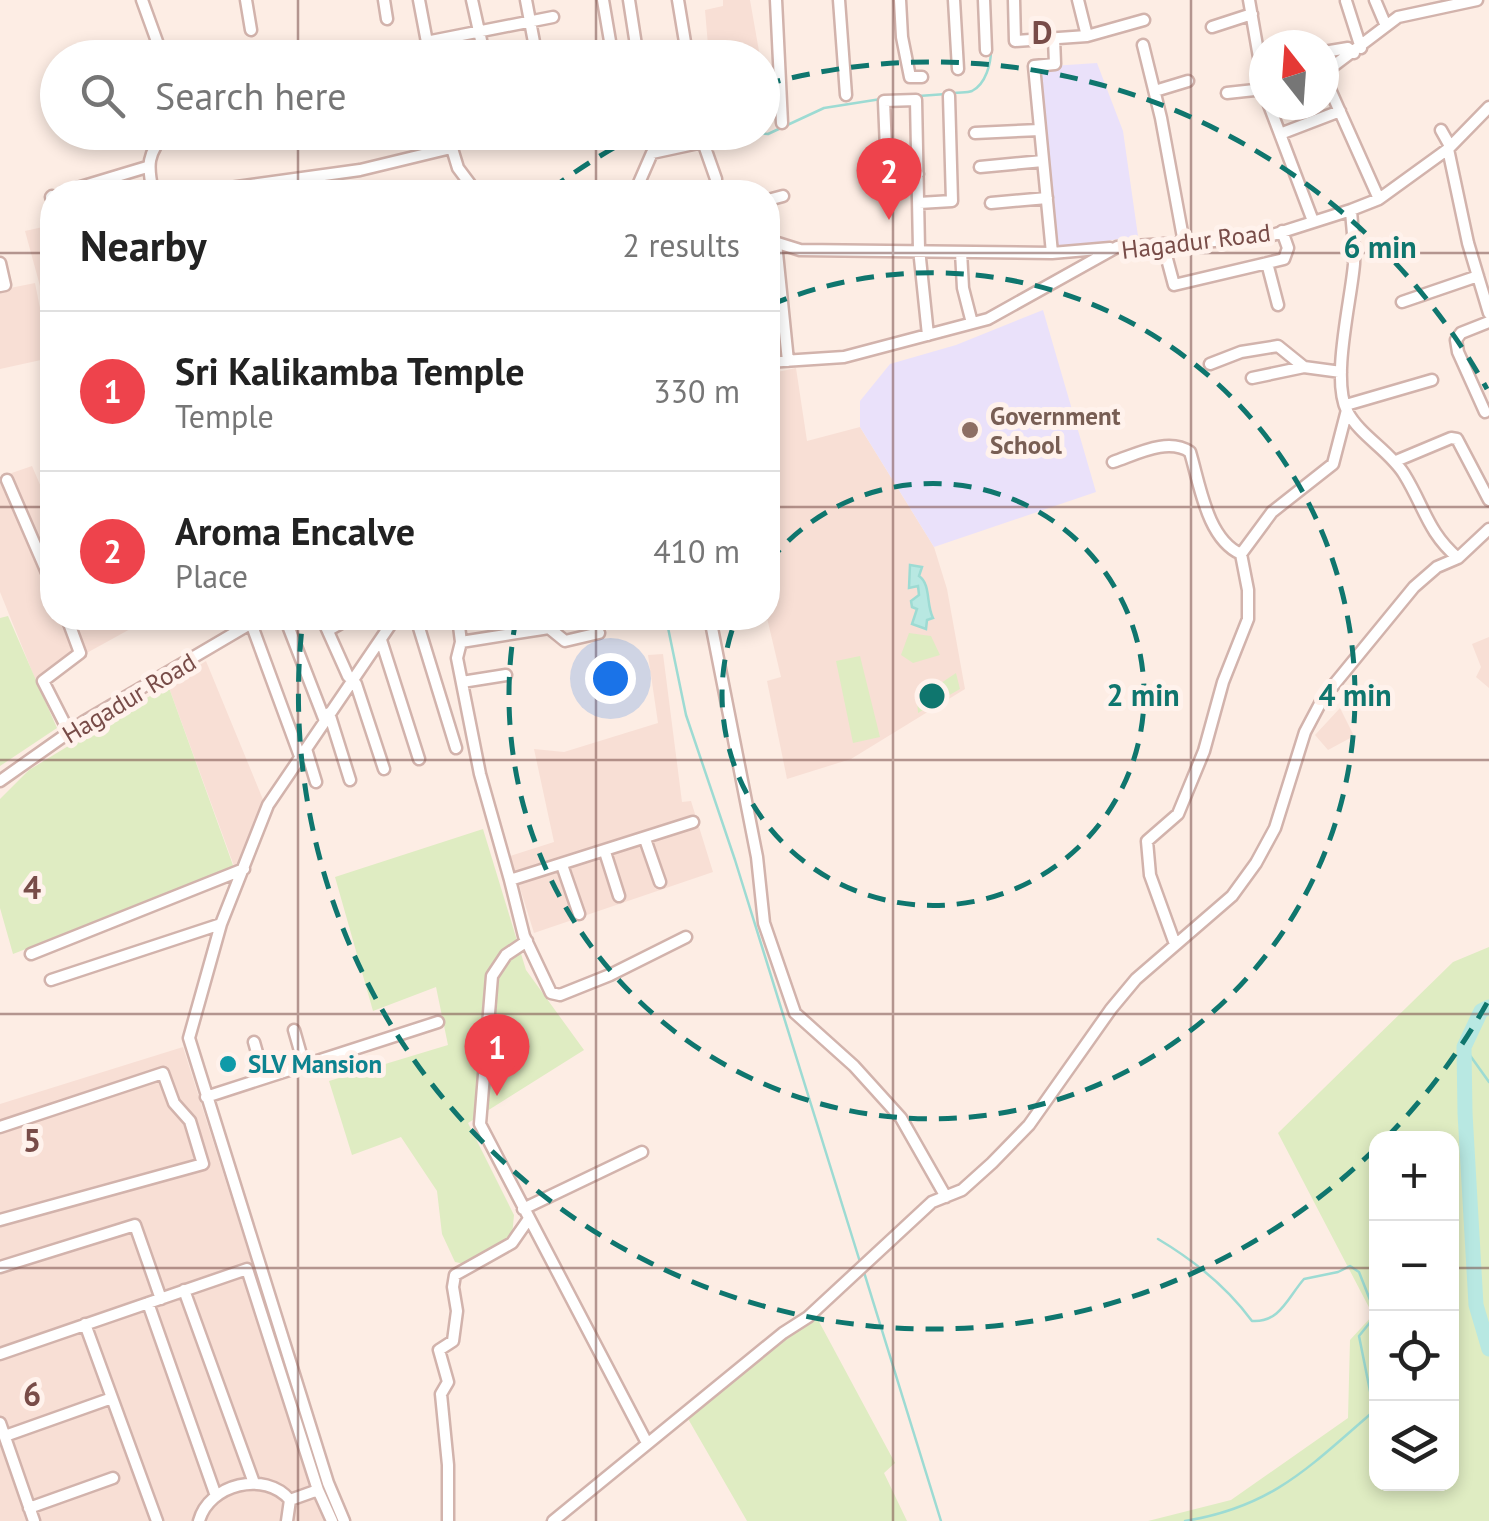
<!DOCTYPE html>
<html lang="en">
<head>
<meta charset="utf-8">
<style>
	body { margin:0; font-family:"PT Sans",sans-serif; background:#f6f6f6; color:#222 }
	.controls { position:absolute; right:30px; bottom:30px; display:grid; overflow:hidden; border-radius:20px; box-shadow:0 5px 15px #0003 }
	.controls button { width:90px; height:90px; display:grid; place-items:center; padding:0; border:0; border-bottom:2px solid #e0e0e0; background:#fff; color:#222; font:50px sans-serif }
	.compass { position:absolute; left:1249px; top:30px; width:90px; height:90px; border-radius:50%; background:#fff; box-shadow:0 5px 15px #0003; rotate:343deg }
	.you { position:absolute; left:610px; top:678px; width:35px; height:35px; margin:-25px; border:8px solid #fff; border-radius:50%; background:#1a73e8; box-shadow:0 0 0 15px #1a73e833 }
	.badge { display:grid; place-items:center; width:65px; height:65px; border-radius:50%; background:#ee434c; color:#fff; font-size:32px; font-weight:700 }
	.pin { position:absolute; translate:-50% -82px; filter:drop-shadow(0 2px 5px #0008) }
	.pin::after { content:''; position:absolute; top:52px; width:35px; height:30px; background:inherit; clip-path:polygon(0 0,100% 0,50% 100%) }
	.list { margin:0; padding:0; list-style:none }
	h2 { display:flex; justify-content:space-between; align-items:center; height:130px; margin:0; padding:0 40px; font-size:42px }
	h2 small { font-size:32px; font-weight:400; color:#767676 }
	.list li { display:grid; grid-template-columns:65px 1fr auto; gap:30px; align-items:center; box-sizing:border-box; height:160px; padding:0 40px; border-top:2px solid #e0e0e0 }
	.list b { display:block; font-size:38px; white-space:nowrap }
	.list p { margin:0; font-size:32px; white-space:nowrap; color:#767676 }
	.list em { font-size:32px; font-style:normal; color:#767676 }
	.icon { flex:none; width:55px; height:55px; fill:none; stroke:currentColor; stroke-width:2; stroke-linecap:round; stroke-linejoin:round }
	.map { position:relative; flex:none; width:1489px; height:1521px; overflow:hidden }
	.search { position:absolute; background:#fff; box-shadow:0 5px 15px #0003; left:40px; top:40px; width:740px; height:110px; display:flex; align-items:center; gap:25px; box-sizing:border-box; padding:0 35px; border-radius:55px; color:#767676; font-size:38px }
	.panel { position:absolute; background:#fff; box-shadow:0 5px 15px #0003; left:40px; top:180px; width:740px; height:450px; border-radius:40px }
	.map>svg:first-child { display:block }
	.residential { fill:#f8dfd5 }
	.education { fill:#eae1fa }
	.green { fill:#dfecc2; fill-rule:evenodd }
	.water { fill:#b8e8e2; stroke:#9ddbd3; stroke-width:2.5 }
	.lines { fill:none; stroke-linecap:round; stroke-linejoin:round }
	.stream { stroke:#9ddbd3; stroke-width:2.5 }
	.river { stroke:#b8e8e2; stroke-width:15 }
	.minor-casing { stroke:#d2b3ac; stroke-width:15 }
	.minor { stroke:#fff; stroke-width:10 }
	.grid { fill:none; stroke:#784c48; stroke-width:2.5; stroke-opacity:0.55 }
	.ring { fill:none; stroke:#0f766e; stroke-width:5; stroke-dasharray:18 12 }
	.education-dot { fill:#8d6e63; stroke:#fff2ec; stroke-width:4 }
	.culture-dot { fill:#0f9aa8; stroke:#fff2ec; stroke-width:4 }
	.labels { text-anchor:middle; stroke-width:10; stroke-linejoin:round; paint-order:stroke }
	.street-label { font-size:25px; fill:#784c48; stroke:#fff2ec }
	.education-label { font-size:25px; font-weight:bold; fill:#785e54; stroke:#fff2ec; text-anchor:start }
	.culture-label { font-size:25px; font-weight:bold; fill:#0d838f; stroke:#fff2ec; text-anchor:start }
	.grid-label { font-size:32px; text-anchor:middle; font-weight:bold; fill:#784c48; stroke:#fff2ec; stroke-width:10; stroke-linejoin:round; paint-order:stroke }
	.centre { fill:#0f766e; stroke:#fff2ec; stroke-width:5 }
	.ring-label { font-size:30px; text-anchor:middle; font-weight:bold; fill:#0f766e; stroke:#fff2ec; stroke-width:10; stroke-linejoin:round; paint-order:stroke }
</style>
</head>
<body>
<div class="map">
<svg width="1489" height="1521" viewBox="0 0 1489 1521">
	<rect width="100%" height="100%" fill="#fdede4"/>
	<path class="residential" d="M723,0H750L760,57H709L705,10L723,6Z
		M52,225V282L40,286L25,231Z
		M35,283L50,358L0,369V290Z
		M796,368L807,441L860,427L934,547L947,589L965,689L851,759L787,779L767,681L781,677L767,618L768,434L773,432L768,374Z
		M32,466L41,487L52,483V618H127L132,628L36,681L0,592V477Z
		M1489,637V688L1476,677L1481,667L1472,644Z
		M663,654L682,802L691,801L713,872L534,933L510,856L554,842L534,749L564,752L658,723L648,655Z
		M206,661L264,802L240,862L234,866L168,685Z
		M1340,708L1354,736L1328,750L1315,735Z
		M183,1047L323,1487L337,1521H0V1104Z"/>
	<path class="education" d="M1097,63L1123,131L1138,236L1055,249L1037,67Z
		M1043,310L1096,492L934,547L860,427V401L890,364L956,345Z"/>
	<path class="green" d="M8,616L57,728L0,766V618Z
		M909,633L931,636L940,655L913,663L901,655Z
		M860,656L880,737L853,743L836,661Z
		M956,673L960,689L918,713L917,699Z
		M168,685L234,868L13,954L0,908V799L29,770Z
		M483,829L526,970L584,1050L468,1123L514,1215L512,1236L465,1264L455,1262L442,1234L437,1191L401,1137L352,1155L329,1081L448,1045L436,987L373,1011L335,877Z
		M1489,947V1521H1148L1231,1500L1348,1418L1350,1340L1373,1315L1278,1133L1453,962ZM1376,1138H1452V1484H1376Z
		M816,1316L895,1463L884,1473L907,1521H747L687,1417Z"/>
	<path class="water" d="M910,565L922,567L919,576C931,584 926,605 933,618L927,620L926,629L912,624L917,609L912,607L911,601L919,595L918,586L909,588Z"/>
	<g class="lines">
		<path class="stream" d="M954,93C960,92 967,93 972,91C986,84 991,63 991,50
			M919,96L946,94
			M745,132L768,134L824,108L881,99
			M666,618L686,715L735,860L860,1262
			M1464,1047L1489,1082
			M1158,1239C1195,1261 1227,1287 1252,1321C1280,1323 1288,1297 1304,1279L1338,1272L1350,1266L1359,1272L1376,1315L1359,1336L1374,1411C1310,1466 1273,1507 1185,1521
			M863,1269L941,1521"/>
		<path class="river" d="M1489,1007L1481,1011L1464,1047L1465,1113L1476,1305L1489,1349"/>
		<defs>
			<path id="minor" d="M142,0L159,47L166,58
				M246,0L251,30
				M384,0L387,19
				M419,0L430,58
				M472,0L485,58
				M526,0L537,58
				M603,0L611,47
				M629,0L638,58
				M678,0L686,48
				M776,0L782,123
				M839,0L846,95
				M900,0L902,37L910,77H922
				M954,0L958,69
				M984,0L986,50
				M1014,0L1015,41L1087,36L1078,0
				M1249,0L1264,86
				M1375,0L1386,26
				M1346,1L1361,48
				M1212,27L1252,14
				M1087,36L1144,20
				M426,42L553,17
				M1143,45L1161,118L1184,243
				M1324,52L1348,48L1354,53
				M1324,73L1398,17L1477,0
				M1324,76L1379,199
				M1155,91L1188,81
				M1227,93L1264,89
				M1269,105L1313,221
				M1441,130L1450,146
				M447,132L458,168L476,192
				M975,133L1040,130
				M1280,134L1340,111
				M704,146L731,136
				M1448,149L1468,243L1489,313
				M980,167L1043,161
				M887,174L888,199
				M918,174H887L884,101L916,100L919,249L928,335
				M64,192L147,167
				M153,192C147,165 147,154 166,132
				M201,192L360,170L451,148
				M635,192L652,153L703,142L716,179V192
				M51,197L52,196
				M768,200L783,196
				M919,203L952,201L949,96
				M991,203L1047,198
				M1351,210C1352,227 1355,246 1354,264C1351,301 1331,379 1347,411C1360,436 1389,450 1404,474C1424,506 1428,533 1458,558
				M768,240L800,250L1052,253L1110,248
				M776,243L788,361
				M1163,244L1174,285L1284,259L1288,248L1282,231
				M961,252L963,288L972,323
				M1052,253L1034,66L1055,64L1054,38
				M0,263L5,285L0,286
				M1267,263L1278,305
				M1402,302L1478,276
				M768,362L844,357L988,319L1117,247L1263,238L1351,210L1379,199L1448,149L1489,107
				M1210,364L1241,352L1278,346L1304,367L1341,372
				M1252,378L1304,367
				M1346,405L1432,380
				M1485,412L1458,352L1456,340L1461,333L1489,322
				M1396,461L1451,438L1457,439L1489,500
				M1113,462C1137,454 1168,437 1190,452C1200,485 1207,539 1241,554
				M7,480L52,584
				M67,618L80,653L43,681L69,732
				M285,618L325,721
				M322,618L348,676L356,684L384,769
				M416,618L456,748
				M458,618L461,642L549,628L565,641L599,633
				M710,618L757,857L764,923L795,1013L854,1066L901,1118L946,1197
				M251,623L301,759
				M329,630L350,618
				M381,640L419,759
				M461,642L457,658L480,774L510,880L693,822
				M462,682L506,675
				M329,713L350,780
				M306,749L316,782
				M0,781L85,721L260,618
				M645,839L660,882
				M605,852L619,896
				M562,865L579,914
				M510,880L524,936L551,993L560,995L610,975L686,937
				M527,941L506,955L492,976L480,1124L647,1443
				M1175,944L1150,875L1147,841L1178,814L1204,751L1223,682L1248,619V590L1241,554L1272,512L1333,464L1347,410
				M31,954L244,869
				M51,980L221,924
				M294,1030L304,1065
				M254,1042L264,1077
				M206,1097L438,1022
				M0,1127L163,1073L174,1103L190,1121L203,1164L0,1220
				M523,1209L642,1152
				M0,1267L135,1225L161,1299
				M184,1290L254,1483
				M148,1303L216,1496
				M85,1324L157,1521
				M0,1354L247,1269L318,1490L290,1500
				M0,1423L34,1521
				M5,1436L112,1398
				M318,1490L332,1521
				M29,1508L113,1478
				M199,1521C209,1484 265,1470 290,1500L287,1521
				M344,1521L328,1483L189,1038L221,924L268,805L395,618
				M448,1521V1465L441,1394L448,1382L439,1350L453,1341L457,1311L453,1287L455,1275L512,1243L528,1220
				M553,1521L783,1333L808,1317L932,1202L962,1190L992,1163L1029,1125L1111,1009L1136,979L1232,896L1256,863L1275,828L1305,732L1323,698L1414,587L1437,567L1458,558L1489,529"/>
		</defs>
		<use href="#minor" class="minor-casing"/>
		<use href="#minor" class="minor"/>
	</g>
	<path class="grid" d="M298,0V58M596,0V58M893,0V1521M1191,0V1521M298,132V192M596,132V192M0,253H52M768,253H1489M0,507H52M768,507H1489M298,618V1521M596,618V1521M0,760H1489M0,1014H1489M0,1268H1376M1452,1268H1489"/>
	<g class="ring">
		<path d="M768 563A211 211 0 1 1 736 619"/>
		<path d="M770 305A423 423 0 1 1 516 619"/>
		<path d="M1487 1003A634 634 0 0 1 1388 1136M1376 1148A634 634 0 0 1 303 619M550 190A634 634 0 0 1 639 134M763 85A634 634 0 0 1 1487 389"/>
	</g>
	<circle class="education-dot" cx="970" cy="430" r="10"/>
	<circle class="culture-dot" cx="228" cy="1064" r="10"/>
	<g class="labels">
		<g class="street-label">
			<text transform="translate(1196 241) rotate(-7)" y="9">Hagadur Road</text>
			<text transform="translate(129 698) rotate(-31)" y="9">Hagadur Road</text>
		</g>
		<g class="education-label">
			<text x="990" y="425">Government<tspan x="990" dy="29">School</tspan></text>
		</g>
		<g class="culture-label">
			<text x="248" y="1073">SLV Mansion</text>
		</g>
	</g>
	<g class="grid-label">
		<text x="1042" y="44">D</text>
		<text x="32" y="899">4</text>
		<text x="32" y="1152">5</text>
		<text x="32" y="1406">6</text>
	</g>
	<circle cx="932" cy="696" r="15" class="centre"/>
	<g class="ring-label">
		<text x="1380" y="258">6 min</text>
		<text x="1143" y="706">2 min</text>
		<text x="1355" y="706">4 min</text>
	</g>
</svg>
<div class="controls">
<button>+</button>
<button>−</button>
<button><svg class="icon" aria-label="locate" viewBox="0 0 24 24"><circle cx="12" cy="12" r="6"/><path d="M12 2v4M12 18v4M2 12h4M18 12h4"/></svg></button>
<button><svg class="icon" aria-label="layers" viewBox="0 0 24 24"><path d="M12 4l9 5-9 5-9-5zM3 14l9 5 9-5"/></svg></button>
</div>
<svg class="compass" viewBox="-18 -18 36 36"><path d="M0-13l5 13h-10z" fill="#e53935"/><path d="M0 13l5-13h-10z" fill="#767676"/></svg>
<div class="you"></div>
<div class="pin badge" style="left:497px;top:1096px">1</div>
<div class="pin badge" style="left:889px;top:220px">2</div>
<div class="search"><svg class="icon" aria-label="search" viewBox="0 0 24 24"><circle cx="10" cy="10" r="6"/><path d="M15 15l6 6"/></svg>Search here</div>
<section class="panel">
<h2>Nearby<small>2 results</small></h2>
<ul class="list">
<li><span class="badge">1</span><div><b>Sri Kalikamba Temple</b><p>Temple</p></div><em>330 m</em></li>
<li><span class="badge">2</span><div><b>Aroma Encalve</b><p>Place</p></div><em>410 m</em></li>
</ul>
</section>
</div>
</body>
</html>
